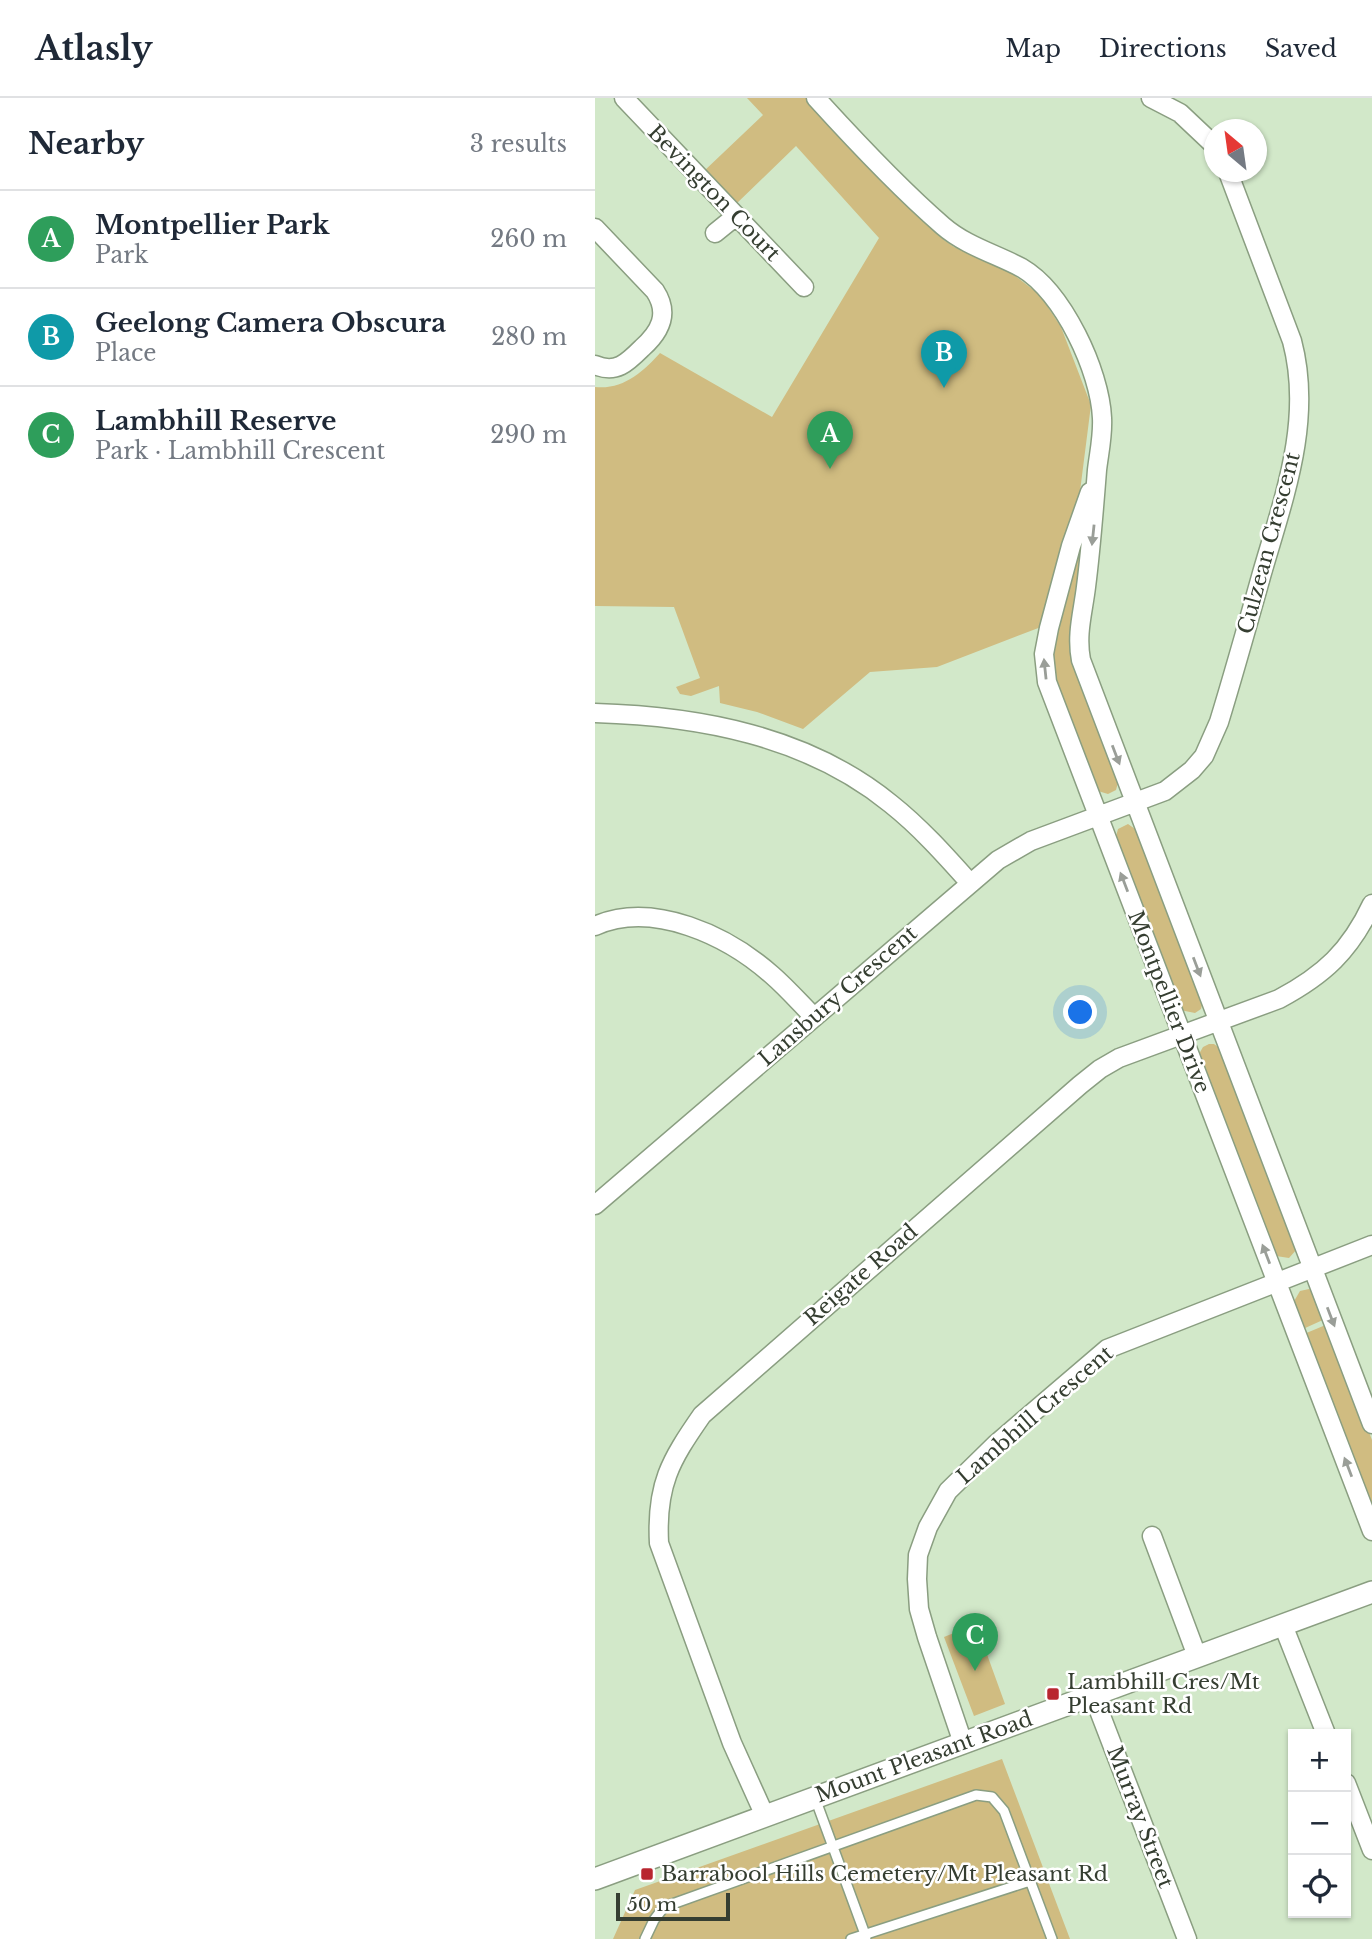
<!DOCTYPE html>
<html lang="en">
<head>
<meta charset="utf-8">
<style>
	body { margin:0; font-family:"Libre Baskerville",serif; background:#f2f2f3; color:#1f2937 }
	.controls { position:absolute; right:21px; bottom:21px; display:grid; overflow:hidden; border-radius:0px; box-shadow:0 2px 5px #0004 }
	.controls button { width:63px; height:63px; display:grid; place-items:center; padding:0; border:0; border-bottom:2px solid #e0e1e3; background:#fff; color:#1f2937; font:35px sans-serif }
	.compass { position:absolute; left:609px; top:21px; width:63px; height:63px; border-radius:50%; background:#fff; box-shadow:0 2px 5px #0004; rotate:331deg }
	.scale { position:absolute; left:21px; bottom:18px; width:114px; box-sizing:border-box; padding-left:7px; border:4px solid #353e31; border-top:0; font-size:19px; line-height:24px; white-space:nowrap; color:#353e31; -webkit-text-stroke:5px #fff; paint-order:stroke }
	.you { position:absolute; left:486px; top:915px; width:24px; height:24px; margin:-18px; border:5px solid #fff; border-radius:50%; background:#1a73e8; box-shadow:0 0 0 10px #1a73e833 }
	.badge { display:grid; place-items:center; width:46px; height:46px; border-radius:50%; background:#b82730; color:#fff; font-size:23px; font-weight:700 }
	.pin { position:absolute; translate:-50% -58px; filter:drop-shadow(0 2px 4px #0008) }
	.pin::after { content:''; position:absolute; top:37px; width:24px; height:21px; background:inherit; clip-path:polygon(0 0,100% 0,50% 100%) }
	.list { margin:0; padding:0; list-style:none }
	h2 { display:flex; justify-content:space-between; align-items:center; height:91px; margin:0; padding:0 28px; font-size:30px }
	h2 small { font-size:23px; font-weight:400; color:#747a83 }
	.list li { display:grid; grid-template-columns:46px 1fr auto; gap:21px; align-items:center; box-sizing:border-box; height:98px; padding:0 28px; border-top:2px solid #e0e1e3 }
	.list b { display:block; font-size:26px; white-space:nowrap }
	.list p { margin:0; font-size:23px; white-space:nowrap; color:#747a83 }
	.list em { font-size:23px; font-style:normal; color:#747a83 }
	.icon { flex:none; width:38px; height:38px; fill:none; stroke:currentColor; stroke-width:2; stroke-linecap:round; stroke-linejoin:round }
	.map { position:relative; flex:none; width:777px; height:1841px; overflow:hidden }
	header { display:flex; align-items:center; gap:42px; box-sizing:border-box; height:98px; padding:0 35px; background:#fff; border-bottom:2px solid #e0e1e3 }
	header strong { font-size:33px }
	nav { display:flex; gap:38px; margin-inline-start:auto; font-size:24px }
	main { display:flex }
	aside { flex:1; background:#fff }
	.map>svg:first-child { display:block }
	.green { fill:#d0bc81 }
	.lines { fill:none; stroke-linecap:round; stroke-linejoin:round }
	.service-casing { stroke:#8a9e81; stroke-width:12 }
	.minor-casing { stroke:#8a9e81; stroke-width:21 }
	.tertiary-casing { stroke:#8a9e81; stroke-width:24 }
	.service { stroke:#fff; stroke-width:9 }
	.minor { stroke:#fff; stroke-width:18 }
	.tertiary { stroke:#fff; stroke-width:21 }
	.oneway { fill:#9a9e98 }
	.poi-dot { fill:#b82730; stroke:#fff; stroke-width:2.5 }
	.labels { text-anchor:middle; stroke-width:5; stroke-linejoin:round; paint-order:stroke }
	.street-label { font-size:21px; fill:#353e31; stroke:#fff }
	.poi-label { font-size:21px; fill:#353e31; stroke:#fff; text-anchor:start }
</style>
</head>
<body>
<header>
<strong>Atlasly</strong>
<nav><a>Map</a><a>Directions</a><a>Saved</a></nav>
</header>
<main>
<aside>
<h2>Nearby<small>3 results</small></h2>
<ul class="list">
<li><span class="badge" style="background:#2e9e5b">A</span><div><b>Montpellier Park</b><p>Park</p></div><em>260 m</em></li>
<li><span class="badge" style="background:#0f9aa8">B</span><div><b>Geelong Camera Obscura</b><p>Place</p></div><em>280 m</em></li>
<li><span class="badge" style="background:#2e9e5b">C</span><div><b>Lambhill Reserve</b><p>Park · Lambhill Crescent</p></div><em>290 m</em></li>
</ul>
</aside>
<div class="map">
<svg width="777" height="1841" viewBox="0 0 777 1841">
	<rect width="100%" height="100%" fill="#d2e8c9"/>
	<path class="green" d="M152,0H212L349,142L359,149L414,173L445,197L466,229L496,307L484,401L446,529L342,569L275,574L208,631L162,614L125,605L124,588L96,598L85,596L81,589L105,580L79,509L0,508V289C28,292 48,274 65,255L177,319L284,140L201,48L140,107L108,74L168,17Z
		M491,420L478,528L524,681L521,692L513,696L503,693L457,581L455,562Z
		M533,726L543,733L608,903L606,911L600,915L585,912L520,742L523,731Z
		M614,946H619L627,952L702,1151L694,1160L681,1158L604,956L608,949Z
		M714,1191L718,1193L730,1221L708,1231L698,1205L705,1193Z
		M733,1226L777,1342V1412L709,1236Z
		M381,1526L410,1606L379,1618L349,1539Z
		M407,1661L475,1841H18L40,1792Z"/>
	<g class="lines">
		<defs>
			<path id="service" d="M220,1700L271,1839
				M50,1841L59,1822L69,1809L381,1697L397,1699L409,1713L457,1841
				M256,1841L435,1783"/>
			<path id="minor" d="M29,0L209,189
				M221,0C261,44 303,89 348,128C371,148 401,156 427,170C468,194 505,273 507,320C508,338 504,355 502,372C499,411 496,450 491,489C488,514 481,536 486,562L777,1326
				M556,0L585,15L620,48
				M0,130L60,193C75,216 65,234 47,250C32,265 21,276 0,267
				M120,135L141,118
				M495,394L476,448L454,530L449,556L452,584L777,1433
				M0,615C104,618 213,638 296,706C325,729 350,757 375,785
				M0,828C58,802 133,838 177,877C192,890 205,905 219,919
				M0,1107L403,762L436,743L570,693L597,672L609,658L624,624C639,575 653,525 667,475C689,399 718,322 697,243L633,74
				M557,1438L602,1558
				M688,1527L731,1636
				M498,1597L592,1841
				M368,1645L332,1539L324,1511L322,1481L323,1457L333,1429L353,1393L401,1346L512,1251L777,1147
				M751,1685L777,1752
				M170,1718L137,1645L64,1445C61,1387 75,1363 107,1317L485,987L505,971L524,960L684,901C729,877 755,853 777,806"/>
			<path id="tertiary" d="M0,1781L777,1494"/>
		</defs>
		<use href="#service" class="service-casing"/>
		<use href="#minor" class="minor-casing"/>
		<use href="#tertiary" class="tertiary-casing"/>
		<use href="#service" class="service"/>
		<use href="#minor" class="minor"/>
		<use href="#tertiary" class="tertiary"/>
	</g>
	<defs><path id="oneway-solid" d="M-6-.8H1V-3.2L6.5 0L1 3.2V.8H-6Z" transform="scale(1.75)"/></defs>
	<g class="oneway">
		<use href="#oneway-solid" transform="translate(498 437) rotate(96)"/>
		<use href="#oneway-solid" transform="translate(450 571) rotate(-96)"/>
		<use href="#oneway-solid" transform="translate(521 657) rotate(69)"/>
		<use href="#oneway-solid" transform="translate(529 784) rotate(-111)"/>
		<use href="#oneway-solid" transform="translate(602 869) rotate(69)"/>
		<use href="#oneway-solid" transform="translate(671 1156) rotate(-111)"/>
		<use href="#oneway-solid" transform="translate(736 1219) rotate(69)"/>
		<use href="#oneway-solid" transform="translate(753 1369) rotate(-111)"/>
	</g>
	<g class="poi-dot">
		<rect x="451" y="1589" width="14" height="14" rx="3.5"/>
		<rect x="45" y="1769" width="14" height="14" rx="3.5"/>
	</g>
	<g class="labels">
		<g class="street-label">
			<text transform="translate(119 95) rotate(46)" y="7">Bevington Court</text>
			<text transform="translate(674 445) rotate(-75)" y="7">Culzean Crescent</text>
			<text transform="translate(243 898) rotate(-41)" y="7">Lansbury Crescent</text>
			<text transform="translate(574 904) rotate(69)" y="7">Montpellier Drive</text>
			<text transform="translate(266 1177) rotate(-41)" y="7">Reigate Road</text>
			<text transform="translate(440 1317) rotate(-41)" y="7">Lambhill Crescent</text>
			<text transform="translate(329 1659) rotate(-20)" y="7">Mount Pleasant Road</text>
			<text transform="translate(545 1719) rotate(69)" y="7">Murray Street</text>
		</g>
		<g class="poi-label">
			<text x="472" y="1591">Lambhill Cres/Mt<tspan x="472" dy="24">Pleasant Rd</tspan></text>
			<text x="66" y="1783">Barrabool Hills Cemetery/Mt Pleasant Rd</text>
		</g>
	</g>
</svg>
<div class="controls">
<button>+</button>
<button>−</button>
<button><svg class="icon" aria-label="locate" viewBox="0 0 24 24"><circle cx="12" cy="12" r="6"/><path d="M12 2v4M12 18v4M2 12h4M18 12h4"/></svg></button>
</div>
<svg class="compass" viewBox="-18 -18 36 36"><path d="M0-13l5 13h-10z" fill="#e53935"/><path d="M0 13l5-13h-10z" fill="#747a83"/></svg>
<div class="scale">50 m</div>
<div class="you"></div>
<div class="pin badge" style="left:235px;top:371px;background:#2e9e5b">A</div>
<div class="pin badge" style="left:349px;top:290px;background:#0f9aa8">B</div>
<div class="pin badge" style="left:380px;top:1573px;background:#2e9e5b">C</div>
</div>
</main>
</body>
</html>
